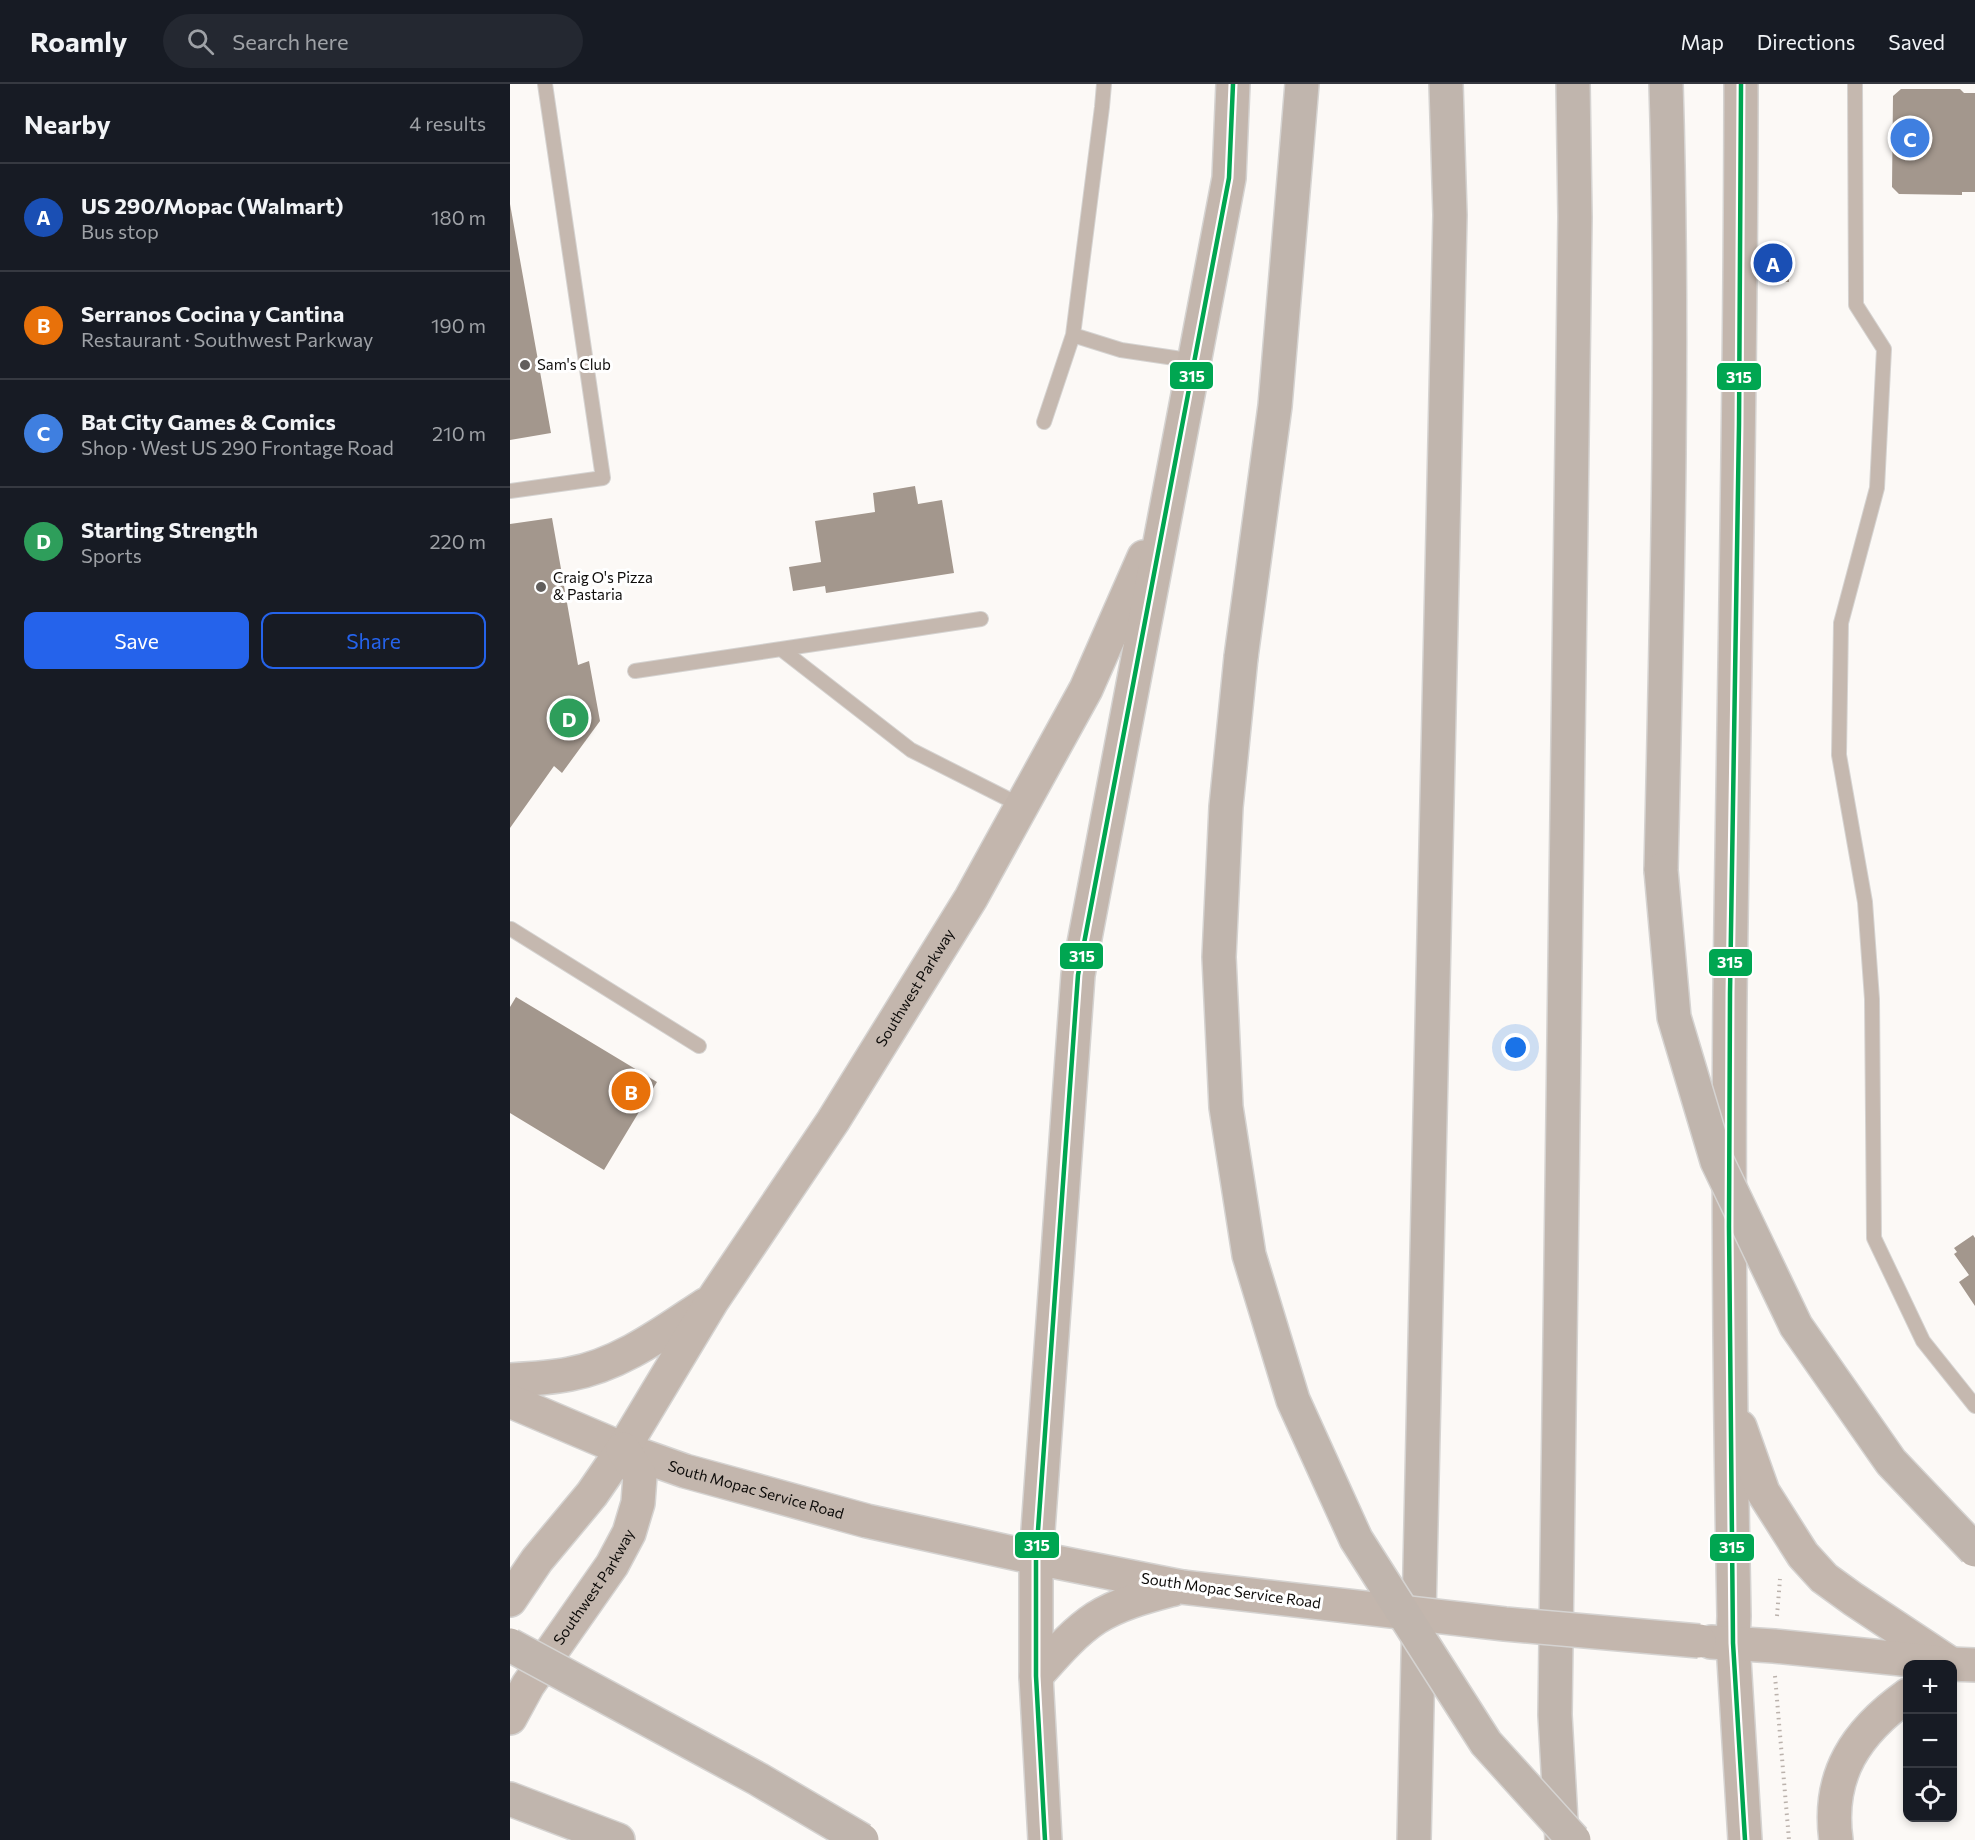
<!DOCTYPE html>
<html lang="en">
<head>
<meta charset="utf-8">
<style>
	body { margin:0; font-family:Commissioner,sans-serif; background:#242831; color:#f1f3f6 }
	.controls { position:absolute; right:18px; bottom:18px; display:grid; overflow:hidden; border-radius:12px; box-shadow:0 3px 9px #0003 }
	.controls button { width:54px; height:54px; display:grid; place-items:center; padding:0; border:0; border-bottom:2px solid #363941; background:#171b24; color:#f1f3f6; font:30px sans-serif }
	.you { position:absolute; left:1006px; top:964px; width:21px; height:21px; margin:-15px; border:4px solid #fff; border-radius:50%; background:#1a73e8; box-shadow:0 0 0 9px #1a73e833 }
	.badge { display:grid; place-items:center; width:39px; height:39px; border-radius:50%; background:#2563eb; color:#fff; font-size:20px; font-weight:700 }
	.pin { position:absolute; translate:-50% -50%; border:3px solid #fff; box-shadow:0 2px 6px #0006 }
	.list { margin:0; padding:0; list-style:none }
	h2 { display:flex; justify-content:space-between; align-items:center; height:78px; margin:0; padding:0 24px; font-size:26px }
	h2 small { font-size:20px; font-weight:400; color:#9ea1a6 }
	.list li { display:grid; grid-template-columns:39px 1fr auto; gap:18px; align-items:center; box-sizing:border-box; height:108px; padding:0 24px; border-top:2px solid #363941 }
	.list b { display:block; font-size:22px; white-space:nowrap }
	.list p { margin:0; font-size:20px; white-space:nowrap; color:#9ea1a6 }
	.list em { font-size:20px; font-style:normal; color:#9ea1a6 }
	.actions { display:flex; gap:12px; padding:18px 24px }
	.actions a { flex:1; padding:14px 0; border:2px solid #2563eb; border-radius:12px; text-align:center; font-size:21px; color:#2563eb }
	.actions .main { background:#2563eb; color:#fff }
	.icon { flex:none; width:33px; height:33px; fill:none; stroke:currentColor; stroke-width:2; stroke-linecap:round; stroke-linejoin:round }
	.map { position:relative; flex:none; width:1465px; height:1756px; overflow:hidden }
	header { display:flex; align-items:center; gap:36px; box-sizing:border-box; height:84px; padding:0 30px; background:#171b24; border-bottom:2px solid #363941 }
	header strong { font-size:28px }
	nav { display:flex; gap:33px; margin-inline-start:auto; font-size:21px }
	.search { width:420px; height:54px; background:#242831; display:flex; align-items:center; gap:15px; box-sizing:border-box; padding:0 21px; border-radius:33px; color:#9ea1a6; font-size:22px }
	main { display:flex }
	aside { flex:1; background:#171b24 }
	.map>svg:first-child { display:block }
	.building { fill:#a3978d }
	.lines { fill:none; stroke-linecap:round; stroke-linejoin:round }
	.lane-casing { stroke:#d5d3d1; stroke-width:16 }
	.secondary-casing { stroke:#d5d3d1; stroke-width:36 }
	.highway-casing { stroke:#d5d3d1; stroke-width:36 }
	.path { stroke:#bbb2ac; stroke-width:4; stroke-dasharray:1.5 4.5; stroke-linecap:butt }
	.lane { stroke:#c5b8af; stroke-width:14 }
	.secondary { stroke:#c3b6ad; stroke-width:33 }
	.highway { stroke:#c0b5ad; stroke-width:33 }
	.secondary-bridge-casing { stroke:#d5d3d1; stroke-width:36; stroke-linecap:butt }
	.highway-bridge-casing { stroke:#d5d3d1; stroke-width:36; stroke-linecap:butt }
	.secondary-bridge { stroke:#c3b6ad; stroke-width:33 }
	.highway-bridge { stroke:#c0b5ad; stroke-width:33 }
	.bus-1-casing { stroke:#fff; stroke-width:9 }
	.bus-1 { stroke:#00a651; stroke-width:4.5 }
	.poi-dot { fill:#615e5c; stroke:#fff; stroke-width:2 }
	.labels { text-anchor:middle; stroke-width:6; stroke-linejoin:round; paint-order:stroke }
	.poi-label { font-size:15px; fill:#0d0b09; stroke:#fff; text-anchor:start }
	.street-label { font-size:15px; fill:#0d0b09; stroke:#fff }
	.line-badge { stroke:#fff; stroke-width:2 }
	.badge-label { font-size:16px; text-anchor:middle; font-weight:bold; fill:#fff }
</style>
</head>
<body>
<header>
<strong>Roamly</strong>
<div class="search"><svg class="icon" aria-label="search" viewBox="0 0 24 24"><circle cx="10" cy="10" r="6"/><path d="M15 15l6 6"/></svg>Search here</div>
<nav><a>Map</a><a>Directions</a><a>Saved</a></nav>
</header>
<main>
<aside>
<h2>Nearby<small>4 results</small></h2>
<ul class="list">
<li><span class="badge" style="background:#1a4fb4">A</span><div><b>US 290/Mopac (Walmart)</b><p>Bus stop</p></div><em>180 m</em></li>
<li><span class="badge" style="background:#e8710a">B</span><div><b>Serranos Cocina y Cantina</b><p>Restaurant · Southwest Parkway</p></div><em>190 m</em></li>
<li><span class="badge" style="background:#3f7fe0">C</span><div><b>Bat City Games &amp; Comics</b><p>Shop · West US 290 Frontage Road</p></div><em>210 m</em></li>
<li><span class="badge" style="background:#2e9e5b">D</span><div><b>Starting Strength</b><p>Sports</p></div><em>220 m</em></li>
</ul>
<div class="actions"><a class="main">Save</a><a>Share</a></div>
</aside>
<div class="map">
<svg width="1465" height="1756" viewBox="0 0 1465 1756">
	<rect width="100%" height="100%" fill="#fcf9f6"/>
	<path class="building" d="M1391,5H1450L1454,9H1465V108H1452V111L1389,110L1382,103L1383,12Z
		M0,120L41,349L0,356Z
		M1272,180H1279V198H1272Z
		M405,402L408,420L432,416L444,489L316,509L315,502L283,507L279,483L311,478L305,437L365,428L363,409Z
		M42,434L68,581L79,577L90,637L52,689L44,682L0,744V440Z
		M6,913L147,998L94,1086L0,1029V923Z
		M1463,1151L1465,1154V1222L1449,1198L1459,1191L1444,1170L1447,1168L1444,1164Z"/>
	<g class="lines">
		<defs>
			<path id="lane" d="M1345,0L1346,221L1374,265L1367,404L1331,539L1329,671L1355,818L1362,915L1364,1154L1413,1257L1465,1322
				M563,251L592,23L594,0
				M534,338L563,251L611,266L685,277
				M0,407L93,394L35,0
				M271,565L401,666L512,722
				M125,587L471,535
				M1,845L189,962"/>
			<g id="secondary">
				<path d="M1231,0C1231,303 1224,606 1220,909C1218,1117 1220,1325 1224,1532L1223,1559L1235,1756"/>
				<path d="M0,1296C20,1295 40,1294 60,1290C110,1281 154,1248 195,1221"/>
				<path id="s1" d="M0,1317L113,1365L175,1387L357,1437L526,1474L672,1503"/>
				<path d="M1230,1343L1253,1408L1293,1471L1314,1494L1343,1515L1441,1580"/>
				<path id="s2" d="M0,1516L27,1476L82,1410L113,1365L202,1217L323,1037L461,814L576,605L634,473"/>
				<path d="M1201,1558L1264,1562L1441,1580L1465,1581"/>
				<path d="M526,1592C544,1572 563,1549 586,1534C610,1519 638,1512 664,1505"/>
				<path id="s3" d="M0,1634L18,1601L102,1481L119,1449L128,1419L130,1392L113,1365"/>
				<path d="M535,1756L526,1592V1474L568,891L719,94L723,0"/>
				<path d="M1326,1756C1317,1691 1346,1648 1398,1611"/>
			</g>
			<path id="highway" d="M731,573L765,322L792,0
				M1151,786C1157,524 1164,262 1156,0
				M0,1715L108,1756
				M904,1756L940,131L936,0
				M1052,1756L1045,1631L1065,133L1063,0"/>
		</defs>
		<use href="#lane" class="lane-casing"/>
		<use href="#secondary" class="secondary-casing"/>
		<use href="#highway" class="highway-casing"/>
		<path class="path" d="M1267,1532L1270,1495
			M1265,1592L1279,1756"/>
		<use href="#lane" class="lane"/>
		<use href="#secondary" class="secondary"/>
		<use href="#highway" class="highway"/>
		<defs>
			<path id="secondary-bridge" d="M672,1503L995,1540L1189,1557"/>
			<path id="highway-bridge" d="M731,573L716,723L709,873L716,1023L739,1171L783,1316L846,1455L976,1659L1064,1756
				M1151,786L1164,933L1207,1077L1286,1242L1381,1378L1465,1466
				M0,1561L248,1695L352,1756"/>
		</defs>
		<use href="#secondary-bridge" class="secondary-bridge-casing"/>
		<use href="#highway-bridge" class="highway-bridge-casing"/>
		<use href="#secondary-bridge" class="secondary-bridge"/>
		<use href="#highway-bridge" class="highway-bridge"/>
		<defs>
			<path id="bus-1" d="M1231,0L1229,341L1220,909L1219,1143L1223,1559L1235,1756
				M535,1756L526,1592V1474L568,891L719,94L723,0"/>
		</defs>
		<use href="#bus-1" class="bus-1-casing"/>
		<use href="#bus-1" class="bus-1"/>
	</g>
	<g class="poi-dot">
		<circle cx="15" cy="281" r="6"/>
		<circle cx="31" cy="503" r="6"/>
	</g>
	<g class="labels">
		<g class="poi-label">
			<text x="27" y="286">Sam's Club</text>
			<text x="43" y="499">Craig O's Pizza<tspan x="43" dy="17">&amp; Pastaria</tspan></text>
		</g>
		<g class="street-label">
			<text dy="5" stroke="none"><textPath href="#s2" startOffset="735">Southwest Parkway</textPath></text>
			<text dy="5" stroke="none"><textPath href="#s1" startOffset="262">South Mopac Service Road</textPath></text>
			<text dy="5" stroke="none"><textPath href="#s3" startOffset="156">Southwest Parkway</textPath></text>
			<text transform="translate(721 1507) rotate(8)" y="5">South Mopac Service Road</text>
		</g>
	</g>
	<g class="line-badge">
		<rect x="659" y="277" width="45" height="29" rx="6" fill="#00a651"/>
		<rect x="1206" y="278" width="46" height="29" rx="6" fill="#00a651"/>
		<rect x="549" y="858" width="45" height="28" rx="6" fill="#00a651"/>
		<rect x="1198" y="864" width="45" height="29" rx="6" fill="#00a651"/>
		<rect x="504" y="1447" width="46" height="28" rx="6" fill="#00a651"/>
		<rect x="1199" y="1449" width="46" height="29" rx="6" fill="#00a651"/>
	</g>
	<g class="badge-label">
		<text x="682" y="298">315</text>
		<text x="1229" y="299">315</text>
		<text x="572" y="878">315</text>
		<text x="1220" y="884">315</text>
		<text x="527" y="1467">315</text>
		<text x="1222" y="1469">315</text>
	</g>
</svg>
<div class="controls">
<button>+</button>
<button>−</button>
<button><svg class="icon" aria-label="locate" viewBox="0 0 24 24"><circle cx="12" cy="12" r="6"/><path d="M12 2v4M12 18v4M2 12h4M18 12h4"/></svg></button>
</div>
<div class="you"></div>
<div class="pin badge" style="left:1263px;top:179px;background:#1a4fb4">A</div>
<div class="pin badge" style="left:121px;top:1007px;background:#e8710a">B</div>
<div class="pin badge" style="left:1400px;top:54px;background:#3f7fe0">C</div>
<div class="pin badge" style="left:59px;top:634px;background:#2e9e5b">D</div>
</div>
</main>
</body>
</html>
